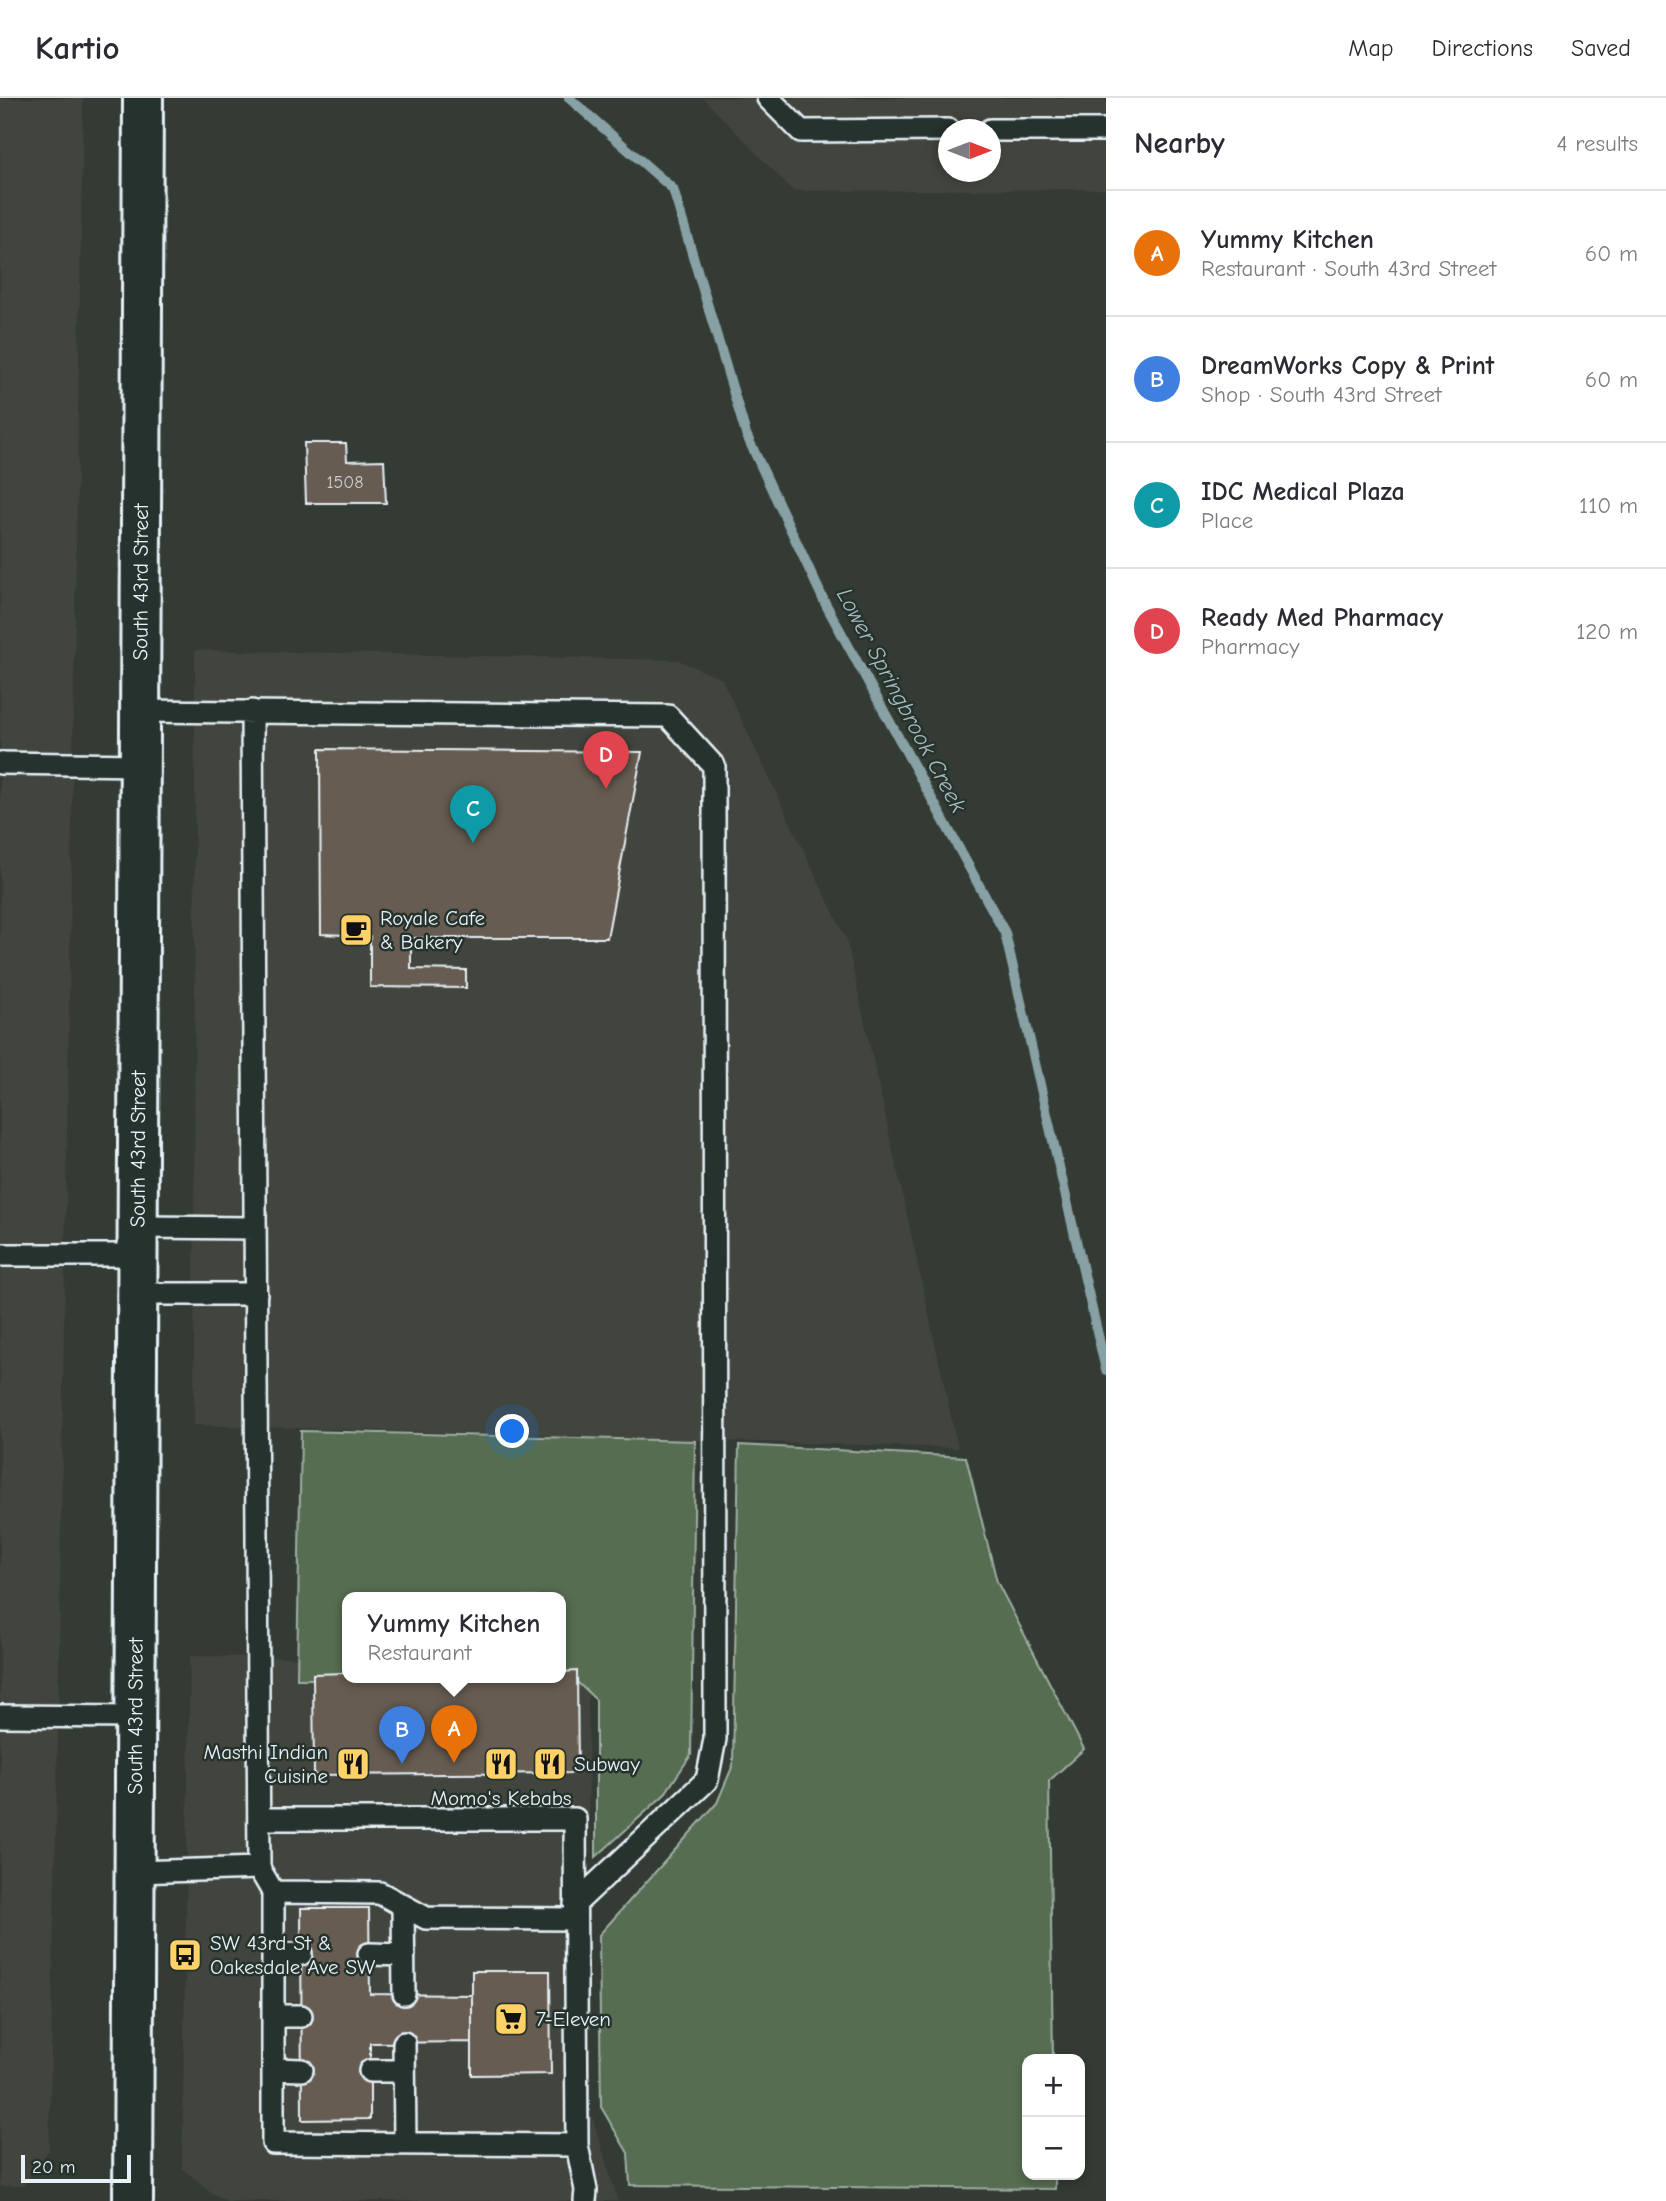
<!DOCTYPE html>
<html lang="en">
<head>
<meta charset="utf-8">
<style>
	body { margin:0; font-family:"Comic Neue",sans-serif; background:#f7f7f7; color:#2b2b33 }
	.controls { position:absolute; right:21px; bottom:21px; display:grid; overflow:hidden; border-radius:14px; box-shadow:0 4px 10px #0003 }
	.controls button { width:63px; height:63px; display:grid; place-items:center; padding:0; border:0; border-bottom:2px solid #e1e1e2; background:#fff; color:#2b2b33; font:35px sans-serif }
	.compass { position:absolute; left:938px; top:21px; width:63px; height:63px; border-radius:50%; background:#fff; box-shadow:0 4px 10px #0003; rotate:90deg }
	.scale { position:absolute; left:21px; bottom:18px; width:110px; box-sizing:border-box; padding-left:7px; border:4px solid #e8f1f8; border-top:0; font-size:19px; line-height:24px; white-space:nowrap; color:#e8f1f8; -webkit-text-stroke:5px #26332d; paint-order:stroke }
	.you { position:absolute; left:513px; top:1334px; width:24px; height:24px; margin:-18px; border:5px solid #fff; border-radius:50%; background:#1a73e8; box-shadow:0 0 0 10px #1a73e833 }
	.badge { display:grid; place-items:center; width:46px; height:46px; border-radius:50%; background:#8a764a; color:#fff; font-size:23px; font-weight:700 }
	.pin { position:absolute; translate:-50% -58px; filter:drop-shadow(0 2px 4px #0008) }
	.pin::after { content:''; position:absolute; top:37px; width:24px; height:21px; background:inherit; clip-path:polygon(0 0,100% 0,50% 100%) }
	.popup { position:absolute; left:342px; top:1494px; width:224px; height:91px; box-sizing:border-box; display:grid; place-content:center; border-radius:14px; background:#fff; filter:drop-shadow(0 2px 5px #0005); font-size:23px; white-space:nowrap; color:#7c7c81 }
	.popup b { font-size:26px; color:#2b2b33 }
	.popup::after { content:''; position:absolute; left:50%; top:100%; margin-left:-14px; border:14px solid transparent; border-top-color:#fff }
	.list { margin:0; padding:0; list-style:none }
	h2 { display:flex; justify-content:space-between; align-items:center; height:91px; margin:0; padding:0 28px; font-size:30px }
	h2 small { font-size:23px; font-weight:400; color:#7c7c81 }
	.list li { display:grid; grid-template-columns:46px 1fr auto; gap:21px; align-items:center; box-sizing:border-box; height:126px; padding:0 28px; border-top:2px solid #e1e1e2 }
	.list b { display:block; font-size:26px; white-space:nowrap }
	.list p { margin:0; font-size:23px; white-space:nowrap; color:#7c7c81 }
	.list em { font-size:23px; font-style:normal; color:#7c7c81 }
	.map { position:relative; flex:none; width:1106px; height:2103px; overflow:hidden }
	header { display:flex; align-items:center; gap:42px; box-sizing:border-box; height:98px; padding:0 35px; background:#fff; border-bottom:2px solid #e1e1e2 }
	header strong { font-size:33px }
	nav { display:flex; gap:38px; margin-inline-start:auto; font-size:24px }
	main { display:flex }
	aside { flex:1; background:#fff }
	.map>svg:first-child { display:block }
	.built { fill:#42453d; fill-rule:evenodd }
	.green { fill:#566d51; stroke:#9fafa4; stroke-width:2; fill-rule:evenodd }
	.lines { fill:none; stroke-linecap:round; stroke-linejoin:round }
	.stream { stroke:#88a1a5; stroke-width:10 }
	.building { fill:#665b51; stroke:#e8f1f8; stroke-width:2 }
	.service-casing { stroke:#e8f1f8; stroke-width:26 }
	.secondary-casing { stroke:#e8f1f8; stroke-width:44 }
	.service { stroke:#26332d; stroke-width:21 }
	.secondary { stroke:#26332d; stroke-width:38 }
	.labels { text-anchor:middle; stroke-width:5; stroke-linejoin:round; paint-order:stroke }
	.number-label { font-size:18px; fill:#c8ccce }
	.street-label { font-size:21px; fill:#e8f1f8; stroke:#26332d }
	.poi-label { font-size:21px; fill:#e8f1f8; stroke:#26332d; text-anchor:start }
	.water-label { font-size:23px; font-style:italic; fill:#a8bcc0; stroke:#26332d }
</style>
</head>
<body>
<header>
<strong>Kartio</strong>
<nav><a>Map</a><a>Directions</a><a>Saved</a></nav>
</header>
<main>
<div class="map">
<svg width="1106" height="2103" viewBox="0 0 1106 2103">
	<rect width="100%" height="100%" fill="#333b34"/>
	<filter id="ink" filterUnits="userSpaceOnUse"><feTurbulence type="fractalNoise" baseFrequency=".0143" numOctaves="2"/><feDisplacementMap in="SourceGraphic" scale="14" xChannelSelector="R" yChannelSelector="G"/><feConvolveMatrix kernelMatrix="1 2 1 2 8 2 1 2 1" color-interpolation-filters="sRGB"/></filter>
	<g filter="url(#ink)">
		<path class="built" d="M0,0H83L57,1686L49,2052L23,2088H0Z
			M703,0H1106V91L793,93ZM948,32H990V74H948Z
			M195,552L678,562L722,581L847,843L958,1350L194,1327Z
			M190,1558L347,1560V1579H561L588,1564L590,2011L618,2103H227L212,2095L182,2070Z"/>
		<path class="green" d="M301,1333L695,1343L691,1657L664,1697L596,1759V1602L573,1580L297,1581ZM347,1499H561V1579H347Z
			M739,1347L966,1359L997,1484L1084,1651L1049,1683L1053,1961H1027V2077H1055V2091L630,2087L628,2055L601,2009L599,1837L717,1705L733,1667Z"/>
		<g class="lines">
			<path class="stream" d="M569,0L673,91L746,336L825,505L1005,835L1106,1272"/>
		</g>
		<path class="building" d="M304,345H346L347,363L384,362L386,405H306Z
			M320,651L642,654L607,840H411V871L466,872V890L370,889V838L321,836Z
			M577,1573L578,1675L314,1677L313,1576L347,1575V1579H561V1574Z
			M301,1810H369L370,1896L472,1897V1944L370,1945V2021L302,2022Z
			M472,1873H550L551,1976L472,1977Z"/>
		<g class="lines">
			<defs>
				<path id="service" d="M768,0L801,33L948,32
					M990,32H1106
					M140,613L668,618L714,668L715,1641L707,1682L575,1806
					M252,613L259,1770L273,1794V2045L577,2047L575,1721H259
					M0,665L140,667
					M138,1129L255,1130
					M0,1157H138
					M138,1196H256
					M0,1618L136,1619
					M135,1774L259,1770
					M273,1794L380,1795L426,1820L575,1821
					M403,1808L404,1896
					M369,1856L404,1857
					M273,1857L301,1856
					M273,1918H301
					M404,1945L405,2045
					M273,1971L302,1972
					M370,1973H404
					M577,2047L586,2092L585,2103"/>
				<g id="secondary">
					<path id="s1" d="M133,2103L143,0"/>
				</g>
			</defs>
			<use href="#service" class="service-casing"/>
			<use href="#secondary" class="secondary-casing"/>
			<use href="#service" class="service"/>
			<use href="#secondary" class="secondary"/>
		</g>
	</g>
	<defs>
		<symbol id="cafe-square" viewBox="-11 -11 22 22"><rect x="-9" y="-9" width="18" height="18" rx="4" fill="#ffd166" stroke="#26332d"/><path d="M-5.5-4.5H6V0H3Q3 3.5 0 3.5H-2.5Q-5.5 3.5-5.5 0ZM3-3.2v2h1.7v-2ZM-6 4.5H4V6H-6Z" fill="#111"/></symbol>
		<symbol id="restaurant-square" viewBox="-11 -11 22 22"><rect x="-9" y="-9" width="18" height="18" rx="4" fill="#ffd166" stroke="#26332d"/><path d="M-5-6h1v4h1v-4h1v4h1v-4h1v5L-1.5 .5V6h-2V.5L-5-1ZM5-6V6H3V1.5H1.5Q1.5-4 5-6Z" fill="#111"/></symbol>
		<symbol id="bus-square" viewBox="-11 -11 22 22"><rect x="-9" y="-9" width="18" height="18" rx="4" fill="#ffd166" stroke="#26332d"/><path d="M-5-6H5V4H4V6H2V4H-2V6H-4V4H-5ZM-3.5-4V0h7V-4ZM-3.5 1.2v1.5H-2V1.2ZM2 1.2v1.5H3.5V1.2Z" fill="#111"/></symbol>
		<symbol id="supermarket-square" viewBox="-11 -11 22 22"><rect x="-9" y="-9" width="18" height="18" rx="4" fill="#ffd166" stroke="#26332d"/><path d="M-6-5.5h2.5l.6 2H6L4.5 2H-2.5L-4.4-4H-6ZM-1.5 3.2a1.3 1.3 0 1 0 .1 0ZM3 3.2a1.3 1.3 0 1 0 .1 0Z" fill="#111"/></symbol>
	</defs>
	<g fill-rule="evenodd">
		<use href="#cafe-square" x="337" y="813" width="38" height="38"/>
		<use href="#restaurant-square" x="334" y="1647" width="38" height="38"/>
		<use href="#restaurant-square" x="482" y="1647" width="38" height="38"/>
		<use href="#restaurant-square" x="531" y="1647" width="38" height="38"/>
		<use href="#bus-square" x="166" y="1838" width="38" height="38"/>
		<use href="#supermarket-square" x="492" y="1902" width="38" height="38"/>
	</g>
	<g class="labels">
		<g class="number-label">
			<text x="345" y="390">1508</text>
		</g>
		<g class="street-label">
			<text dy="7" stroke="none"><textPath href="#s1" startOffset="1619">South 43rd Street</textPath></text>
			<text dy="7" stroke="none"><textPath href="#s1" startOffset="1052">South 43rd Street</textPath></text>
			<text dy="7" stroke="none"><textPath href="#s1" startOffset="485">South 43rd Street</textPath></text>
		</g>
		<g class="poi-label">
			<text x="380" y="827">Royale Cafe<tspan x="380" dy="24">&amp; Bakery</tspan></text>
			<text x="328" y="1661" text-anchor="end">Masthi Indian<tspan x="328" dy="24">Cuisine</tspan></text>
			<text x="574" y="1673">Subway</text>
			<text x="501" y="1707" text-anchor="middle">Momo's Kebabs</text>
			<text x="210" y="1852">SW 43rd St &amp;<tspan x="210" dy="24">Oakesdale Ave SW</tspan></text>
			<text x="536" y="1928">7-Eleven</text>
		</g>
		<g class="water-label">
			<text transform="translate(902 602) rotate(62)" y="8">Lower Springbrook Creek</text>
		</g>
	</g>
</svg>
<div class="controls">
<button>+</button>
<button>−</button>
</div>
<svg class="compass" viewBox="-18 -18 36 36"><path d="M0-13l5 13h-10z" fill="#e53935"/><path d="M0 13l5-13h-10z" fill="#7c7c81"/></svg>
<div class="scale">20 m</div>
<div class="you"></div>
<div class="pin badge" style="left:454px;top:1665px;background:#e8710a">A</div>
<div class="popup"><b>Yummy Kitchen</b>Restaurant</div>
<div class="pin badge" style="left:402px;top:1666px;background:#3f7fe0">B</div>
<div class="pin badge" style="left:473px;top:745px;background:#0f9aa8">C</div>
<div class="pin badge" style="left:606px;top:691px;background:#e0444e">D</div>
</div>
<aside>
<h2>Nearby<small>4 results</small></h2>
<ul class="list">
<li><span class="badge" style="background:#e8710a">A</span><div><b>Yummy Kitchen</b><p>Restaurant · South 43rd Street</p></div><em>60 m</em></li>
<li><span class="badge" style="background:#3f7fe0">B</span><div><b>DreamWorks Copy &amp; Print</b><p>Shop · South 43rd Street</p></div><em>60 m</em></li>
<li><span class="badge" style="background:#0f9aa8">C</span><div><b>IDC Medical Plaza</b><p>Place</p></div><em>110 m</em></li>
<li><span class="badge" style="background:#e0444e">D</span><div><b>Ready Med Pharmacy</b><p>Pharmacy</p></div><em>120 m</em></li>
</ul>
</aside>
</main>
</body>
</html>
